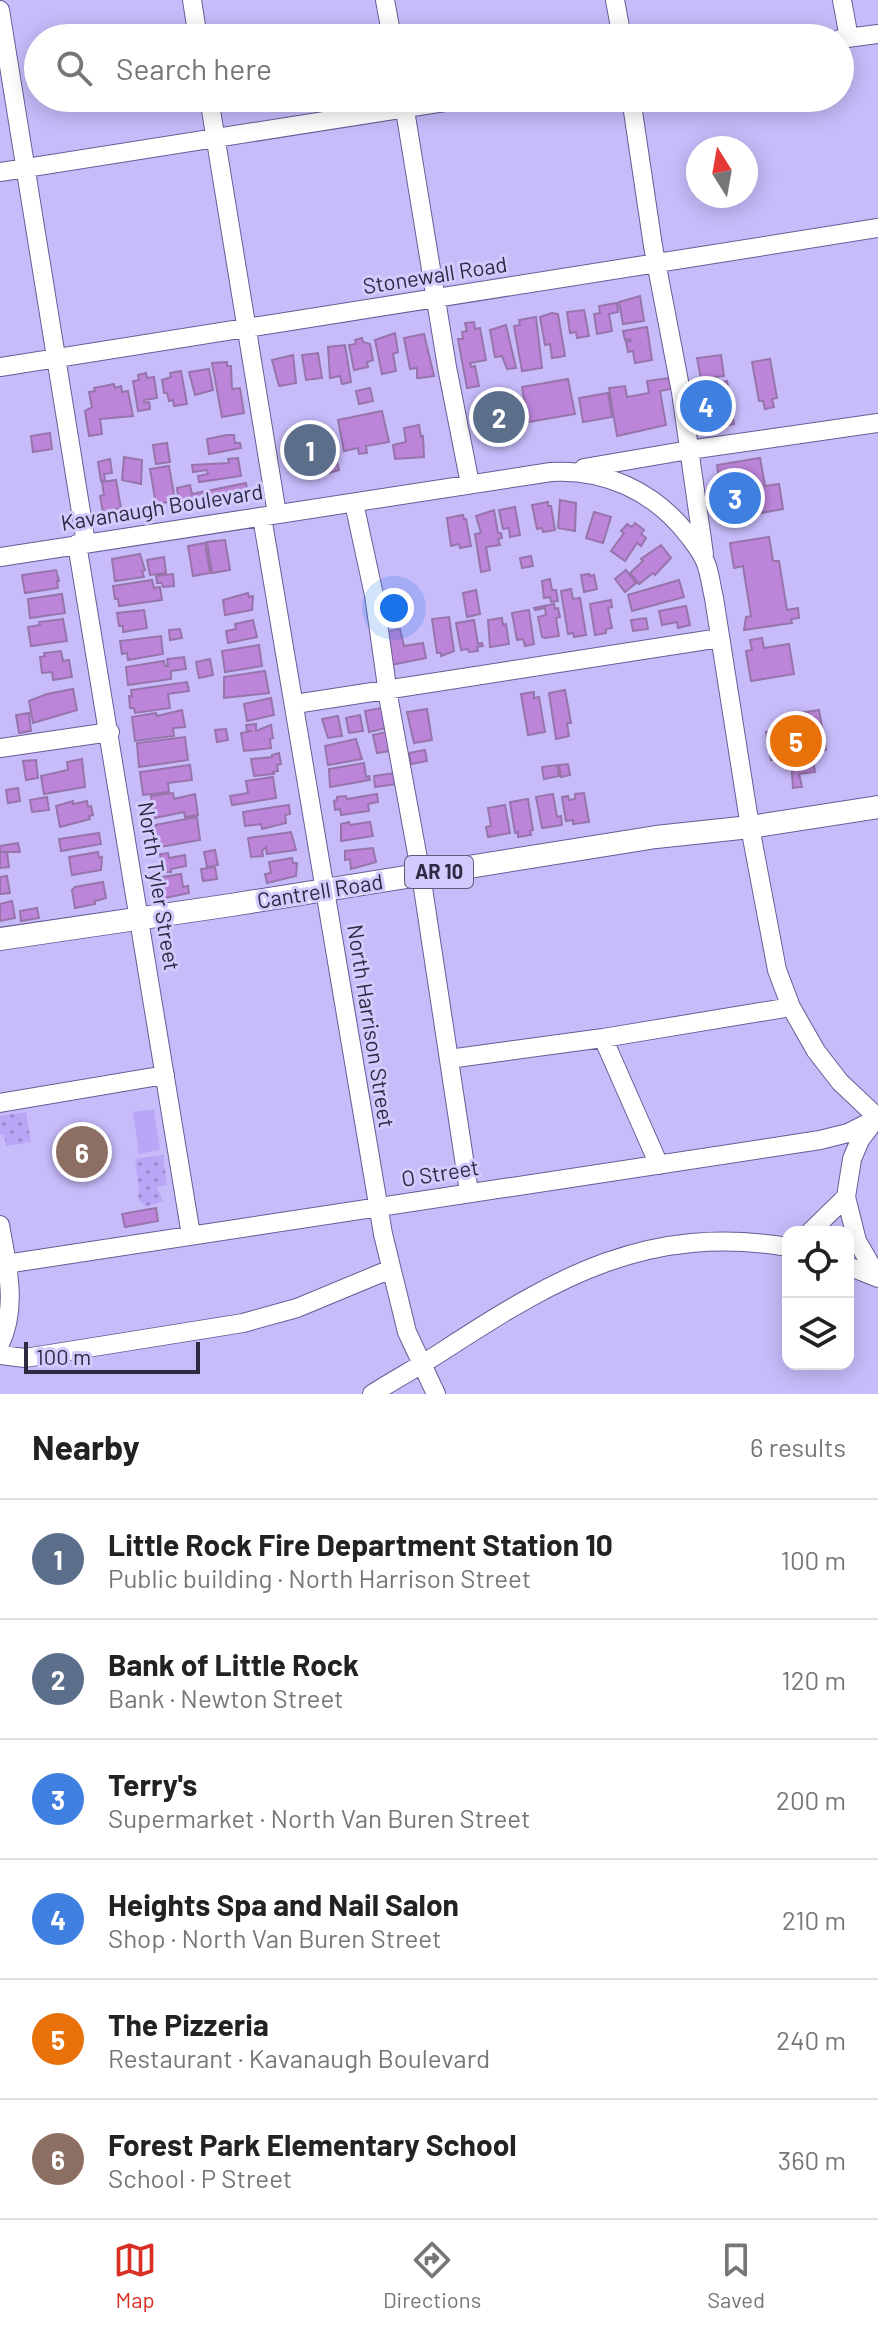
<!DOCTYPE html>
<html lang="en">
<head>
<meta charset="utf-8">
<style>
	body { margin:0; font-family:Barlow,sans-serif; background:#f6f6f6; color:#222 }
	.controls { position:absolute; right:24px; bottom:24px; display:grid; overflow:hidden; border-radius:16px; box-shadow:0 4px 20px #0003 }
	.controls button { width:72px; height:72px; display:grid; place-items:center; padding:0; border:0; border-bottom:2px solid #e0e0e0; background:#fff; color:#222; font:40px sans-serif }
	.compass { position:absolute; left:686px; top:136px; width:72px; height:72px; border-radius:50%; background:#fff; box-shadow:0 4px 20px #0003; rotate:349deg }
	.scale { position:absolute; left:24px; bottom:20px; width:176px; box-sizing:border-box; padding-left:8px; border:4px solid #2f2a43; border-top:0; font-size:22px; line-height:28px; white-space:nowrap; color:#2f2a43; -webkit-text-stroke:6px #d3cafd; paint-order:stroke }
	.you { position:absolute; left:394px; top:608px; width:28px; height:28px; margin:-20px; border:6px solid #fff; border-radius:50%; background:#1a73e8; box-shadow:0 0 0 12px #1a73e833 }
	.badge { display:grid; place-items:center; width:52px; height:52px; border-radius:50%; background:#d93025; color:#fff; font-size:26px; font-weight:700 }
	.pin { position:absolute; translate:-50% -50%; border:4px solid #fff; box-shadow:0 2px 8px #0006 }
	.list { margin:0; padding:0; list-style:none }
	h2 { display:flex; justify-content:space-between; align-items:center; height:104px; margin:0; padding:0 32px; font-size:34px }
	h2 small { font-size:26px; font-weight:400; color:#767676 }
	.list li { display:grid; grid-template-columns:52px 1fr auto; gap:24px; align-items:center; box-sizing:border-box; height:120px; padding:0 32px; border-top:2px solid #e0e0e0 }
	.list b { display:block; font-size:30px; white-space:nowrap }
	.list p { margin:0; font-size:26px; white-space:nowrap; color:#767676 }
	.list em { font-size:26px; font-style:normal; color:#767676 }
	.icon { flex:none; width:44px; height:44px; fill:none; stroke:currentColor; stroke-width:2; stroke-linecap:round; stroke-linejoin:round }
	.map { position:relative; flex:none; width:878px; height:1394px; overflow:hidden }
	.search { position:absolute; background:#fff; box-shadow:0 4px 20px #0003; left:24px; right:24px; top:24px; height:88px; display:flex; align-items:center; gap:20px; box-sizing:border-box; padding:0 28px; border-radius:44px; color:#767676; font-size:30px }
	.sheet { height:824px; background:#fff }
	nav { display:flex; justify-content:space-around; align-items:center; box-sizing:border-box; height:112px; border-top:2px solid #e0e0e0; background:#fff; font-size:22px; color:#767676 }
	nav a { display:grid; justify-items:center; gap:4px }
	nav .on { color:#d93025 }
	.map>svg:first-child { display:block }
	.green { fill:#b7a7f6 }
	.park { fill:url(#park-dots) }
	.building { fill:#bd85da; stroke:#9775ab; stroke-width:2 }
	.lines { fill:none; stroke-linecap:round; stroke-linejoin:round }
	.minor-casing { stroke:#695c95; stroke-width:20 }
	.major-casing { stroke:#695c95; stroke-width:24 }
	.minor { stroke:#fff; stroke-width:18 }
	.major { stroke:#fff; stroke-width:22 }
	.labels { text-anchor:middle; stroke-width:6; stroke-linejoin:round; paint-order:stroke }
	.shield { fill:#d3cafd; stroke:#605a7b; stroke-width:2 }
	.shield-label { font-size:20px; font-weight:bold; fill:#2f2a43 }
	.street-label { font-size:22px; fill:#2f2a43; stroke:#d3cafd }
</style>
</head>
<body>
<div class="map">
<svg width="878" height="1394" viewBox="0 0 878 1394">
	<defs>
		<pattern id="park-dots" width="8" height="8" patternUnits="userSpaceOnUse" patternTransform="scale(2)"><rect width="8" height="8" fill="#b7a7f6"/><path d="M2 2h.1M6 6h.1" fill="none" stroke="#9588c9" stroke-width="1.8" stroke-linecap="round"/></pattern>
	</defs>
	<rect width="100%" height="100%" fill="#c7bbfa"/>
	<path class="green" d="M154,1109L160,1150L139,1154L133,1112Z"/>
	<path class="park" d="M26,1112L31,1142L6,1146L4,1135H0V1116Z
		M163,1155L167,1185L157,1187L163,1201L146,1207L138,1199L139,1189L135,1159Z"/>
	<path class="building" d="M640,296L644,321L623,324L619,302Z
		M617,303L618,312L609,314L612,331L597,334L594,314L600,313L599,306Z
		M584,310L589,336L577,338L576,332L570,333L567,312Z
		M552,313L558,314L565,356L552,358L550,344L545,345L540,317Z
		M536,317L542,368L522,371L514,326L520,325L519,320Z
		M474,322L475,329L480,328L486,360L470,363L471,367L475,366L479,386L467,388L458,339H463L462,332L467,331L465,323Z
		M506,325L516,368L507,369L502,356L495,357L490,330Z
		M647,327L652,360L635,363L633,351L628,352L626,342L631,341L630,339L625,340L623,331Z
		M395,333L398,352L393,354L396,371L382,374L375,340Z
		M424,334L434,376L420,378H417V368L410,369L404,338Z
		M362,338L363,342L370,344L373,360L367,362L368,367L354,370L349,345L356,344L355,340Z
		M345,345L351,382L342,384L340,376L330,378L328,347Z
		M318,353L322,378L306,380L302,355Z
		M293,355L296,383L279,386L272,360Z
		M721,355L724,376L701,379L697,358Z
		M770,359L777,398L772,399L774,407L765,409L763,401H759L752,362Z
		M227,362V366H231L232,389L240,388L244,413L222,417L212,363Z
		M209,369L213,390L195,395L189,372Z
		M181,371L187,404L174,406L173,400L169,401L167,393H164L162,380L171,377L170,373Z
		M146,373L147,378L154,377L157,398L144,400V403L149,402L150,409L138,411L133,381L139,380L138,375Z
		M669,378L671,389L660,391L666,425L617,436L609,388L625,386L627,397L649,393L647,381Z
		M568,379L575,414L528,422L522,387Z
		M727,381L734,424L719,427L712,384Z
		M114,384L115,388L121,386L122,392L128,391L133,416L100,419L102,434L89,436L85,411L92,407L89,392L95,391L94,388Z
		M712,384L719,427L705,429L699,424L693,388Z
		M370,388L373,401L359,404L356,391Z
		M608,393L612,417L583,422L579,398Z
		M498,399L499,406L515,403L517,418L501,420L503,430L497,431L498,434L490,436L489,432L483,433L478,403Z
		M382,411L389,442L366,446L367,453L359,454L358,448L344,451L338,420Z
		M419,425L421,437L423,436L424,457L395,459L393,445L406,442L404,428Z
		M331,429L335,444L316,447L318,461L336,458L339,470L318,476V472L302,475L299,454H304L300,433Z
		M50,433L52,449L33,452L31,436Z
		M227,435H234L235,443H240L241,448L209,454L207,439Z
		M167,443L170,462L156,464L153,445Z
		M124,457L142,460L141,484L122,480Z
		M238,458L241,476L199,482L198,476L208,474L207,470L193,472L192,465L229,463L228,459Z
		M760,458L765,486L779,484L783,509L756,514L754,504L724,509L717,465Z
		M110,459L112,473L104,474L105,480L101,481L98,462Z
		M169,466L175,501L156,504L150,469Z
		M116,480L121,508L103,512L100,496L104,495L102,482Z
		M246,483L247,490L240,494L241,501L201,508L195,507L194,499L179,502L177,488L190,485L192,494Z
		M560,500L576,503L575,531L558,528Z
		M548,502V506H551L555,530L543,532L542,528L537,529L532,505Z
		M515,507L520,535L510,537L509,528L503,529L499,510Z
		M494,510L498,533H501L502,538L498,539L500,545L486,547L490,570L481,572L475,534L481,533L476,516Z
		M594,512L611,517L603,543L586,538Z
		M463,515L464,519H466L471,546L460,548L459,544L451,546L447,518Z
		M635,523L644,530L641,534L646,538L641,546L637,543L625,561L611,551L624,533L621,531L627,524L632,527Z
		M769,537L773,561H779L787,610L798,608L799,618L791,619L792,623L744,630L746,617L751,616L743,566L734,568L730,543Z
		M225,540L230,570L212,573L207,542Z
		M205,543L210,573L193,576L188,546Z
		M661,545L671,558L655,575L653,573L639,584L630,573L643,561L641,559Z
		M140,554L145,570L142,571L144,577L115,581L112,559Z
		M531,556L533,566L522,568L520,558Z
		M164,557L166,573L150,575L147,560Z
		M56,570L59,581H57L58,588L25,593L22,575Z
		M626,570L636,583L625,592L615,579Z
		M173,574L174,586L163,587L162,583H157L156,576Z
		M589,574V576L594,575L597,589L584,592L581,575Z
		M550,579L552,590H556L558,601L551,602L550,597L544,598L542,581Z
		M152,580L154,588L160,587L162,600L119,606L118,599H115L113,586Z
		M679,580L684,597L632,611L628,595Z
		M571,589L573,599L580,598L586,635L574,637L573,633L568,634L561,591Z
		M476,590L480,614L467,617L463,593Z
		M248,593L249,597L253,596L252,610L225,615L223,600Z
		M62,594L65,613L30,618L28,599Z
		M611,600L612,607L608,608L612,628L606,629V633L595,635L590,604Z
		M554,604L555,609L558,608L560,617L556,618L559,636L545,638L542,637L538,617L546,615L545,608L535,610L534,608Z
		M686,606L690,625L678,628L677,622L662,625L659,611Z
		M144,610L147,628L123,632V626H119L117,613Z
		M529,610L534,644L525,646L523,639L517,640L512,613Z
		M449,617L454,651L441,656V653H437L432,619Z
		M502,618L503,625L506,624L509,644L490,647L488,620Z
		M646,618L648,629L633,631L631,620Z
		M63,619L67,641L31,646L28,627L40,625L39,622Z
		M253,620L257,637L228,643L226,631L236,629L235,624Z
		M474,620L478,644L482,643L483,646L477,647L478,651L469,652L468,649L461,650L456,623Z
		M180,629L182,638L170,640L169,630Z
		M400,629L404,646L423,643L426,658L391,665L385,632Z
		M161,636L163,654L128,660L127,653L122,654L120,641Z
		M762,638L764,648L789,644L794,674L751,681L746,651L752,650L750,640Z
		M259,645L262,666L225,672L222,651Z
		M61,651L63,661L69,660L72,677L53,680L52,672L42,673L40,657L45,656L44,653Z
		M184,657L186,669L171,671V679L128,685L126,667L164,661L165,666H168L167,659Z
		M210,659L213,675L199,678L196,662Z
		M265,671L269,693L224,698V677Z
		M187,682L189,691L168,694L170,708L135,713L134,708H130L129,696H132L131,690Z
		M73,689L77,710L33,723L29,701L47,694Z
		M565,690L571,723H567L569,736L556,739L549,693Z
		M534,692V698L539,697L545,732L528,735L521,694Z
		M271,698L274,715L247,721L244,704Z
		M382,708L386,728L369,732L365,711Z
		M427,709L432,740L414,743L407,712Z
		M182,710L185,727L173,728L174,736L135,741L132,717L156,713L157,716Z
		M819,710L826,750L771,760L766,732L795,727L793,714Z
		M29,713L31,731L19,733L16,715Z
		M360,715L363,731L349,733L346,718Z
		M338,716L342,736L328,738L322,719Z
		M256,724V731L271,725L273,738L270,739L271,748L244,751L241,733L252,731H247L246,725Z
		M226,729L228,740L217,742L215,730Z
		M387,732L390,751L377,753L373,735Z
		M185,737L188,760L139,767L137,743Z
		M356,739L362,759L328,765L325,746Z
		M425,750L427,761L411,764L409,753Z
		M279,753L281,764L277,765L278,771L273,772L274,774L254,776L251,759L272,757V755Z
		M812,755L815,772L799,774L802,787L793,788L791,758Z
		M82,759L85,787L44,794L41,776L68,770L67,762Z
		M36,760L38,778L26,780L23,761Z
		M364,763L366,777L369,776L370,780L330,787L329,769Z
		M568,764L570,775L561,777L559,765Z
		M190,765L192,780L168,783L169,792L143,795L140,772Z
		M557,765L559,776L544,779L542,767Z
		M395,773L397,784L375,787L374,776Z
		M273,777L276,798L232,805L230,796L248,793L246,781Z
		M18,788L20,801L8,803L6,790Z
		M173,793L174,799L195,794L198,815L185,817L184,812L155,818L151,796Z
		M584,793L589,822L573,824V820L566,821L562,797L568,796L569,800L575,799V794Z
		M377,794L378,802L368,804L369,811L341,815L340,809L335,810L334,801L337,800V797L346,796L347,799Z
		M553,794L557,817L561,816L562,825L542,828L536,797Z
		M47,797L49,810L32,812L30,800Z
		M528,799L533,830L530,831L531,835L518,837V832L515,833L510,802Z
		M73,801V804L87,801L88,807L91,806L93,815L89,816L90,819L60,827L56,806Z
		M289,805L290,814L285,815L286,823L262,829L261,824L245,826L243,812Z
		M505,805L510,833L488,837L486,827L491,826L488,808Z
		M197,817L200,840L154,848L152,832H156L155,825Z
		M349,822L350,825L370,822L373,836L341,841V824Z
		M291,832L296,850L267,854L266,847L262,851L263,856L251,857L248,838Z
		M99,833L101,844L61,851L59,839Z
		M18,843L20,852H1H7L9,867L0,868V846Z
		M373,848L376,862L351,869L350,859L345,860V851Z
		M215,850L218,865L207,867L204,852Z
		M98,852L99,858L102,857L101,870L72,875L69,857Z
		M168,853L169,858L185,855L186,866L171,869V872H158L157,866H162L160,854Z
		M292,858L293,863H297L296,876L267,883L265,874L271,873L269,862Z
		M215,867L217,879L203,881L201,869Z
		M181,874L183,887L188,886L189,893L165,898L161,885H163L162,877Z
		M7,876L10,893L0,894V877Z
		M103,882L106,898L95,901V904L75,908L72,890L75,887Z
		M12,901L15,918L0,921V904Z
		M37,908L39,918L21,921L20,911Z
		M156,1208L158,1221L125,1227L122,1214Z"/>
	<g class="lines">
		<defs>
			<path id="minor" d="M192,0L198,38
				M385,0L392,38
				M615,0L622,38
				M842,0L849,38
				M0,10L86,543
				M840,39L878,34
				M209,98L277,514
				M403,98L447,367L470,484
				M631,98L653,246L681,392L704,554
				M0,172L470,98
				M0,367L878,228
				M584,468L689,450L878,423
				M354,503L374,595L389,701L421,875L469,1192
				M262,517L383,1234L407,1332L436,1394
				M77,544L191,1235
				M0,557L551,472C605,469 654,491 688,535C694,543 701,551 705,561C710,572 711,586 714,598L750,827L777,970L791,1007L816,1051L840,1082L878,1118
				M295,704L720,638
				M0,748L110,732
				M603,1038L659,1165
				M449,1059L603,1038L791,1007
				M0,1103L165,1075
				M846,1197L857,1241L878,1277
				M0,1225C7,1265 18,1306 0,1344
				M810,1232L846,1197L852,1159L860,1140L872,1124
				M6,1264L820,1140L848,1133L878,1118
				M848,1266L878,1278
				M0,1355L25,1358L243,1323L297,1308L391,1269
				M372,1394C397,1378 422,1365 446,1349C558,1276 649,1224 788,1247"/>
			<path id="major" d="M0,939L231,905L656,837L750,827L878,807"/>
		</defs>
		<use href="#minor" class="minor-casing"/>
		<use href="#major" class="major-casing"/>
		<use href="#minor" class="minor"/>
		<use href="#major" class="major"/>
	</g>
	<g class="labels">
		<rect class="shield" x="405" y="856" width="68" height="32" rx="6"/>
		<g class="shield-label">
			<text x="439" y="879">AR 10</text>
		</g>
		<g class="street-label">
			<text transform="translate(435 275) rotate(-9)" y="8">Stonewall Road</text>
			<text transform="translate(162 507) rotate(-9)" y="8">Kavanaugh Boulevard</text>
			<text transform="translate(159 886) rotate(81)" y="8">North Tyler Street</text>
			<text transform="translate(320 891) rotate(-9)" y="8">Cantrell Road</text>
			<text transform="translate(371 1026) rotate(81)" y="8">North Harrison Street</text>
			<text transform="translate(440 1173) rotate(-9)" y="8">O Street</text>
		</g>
	</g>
</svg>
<div class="controls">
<button><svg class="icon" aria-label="locate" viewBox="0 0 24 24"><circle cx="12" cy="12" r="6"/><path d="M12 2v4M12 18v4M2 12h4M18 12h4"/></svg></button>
<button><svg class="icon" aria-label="layers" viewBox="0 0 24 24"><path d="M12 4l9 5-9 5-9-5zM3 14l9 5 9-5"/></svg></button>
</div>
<svg class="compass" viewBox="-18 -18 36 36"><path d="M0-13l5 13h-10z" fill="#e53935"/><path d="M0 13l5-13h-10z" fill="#767676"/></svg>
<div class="scale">100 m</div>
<div class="you"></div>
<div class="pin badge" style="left:310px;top:450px;background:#5c6f8a">1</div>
<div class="pin badge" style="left:499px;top:417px;background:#5c6f8a">2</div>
<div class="pin badge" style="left:735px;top:498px;background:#3f7fe0">3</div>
<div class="pin badge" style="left:706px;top:406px;background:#3f7fe0">4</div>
<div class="pin badge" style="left:796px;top:741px;background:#e8710a">5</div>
<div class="pin badge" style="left:82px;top:1152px;background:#8d6e63">6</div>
<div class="search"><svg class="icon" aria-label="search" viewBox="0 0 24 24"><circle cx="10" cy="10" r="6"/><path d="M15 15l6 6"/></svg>Search here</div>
</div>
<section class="sheet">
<h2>Nearby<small>6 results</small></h2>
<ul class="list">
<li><span class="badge" style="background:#5c6f8a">1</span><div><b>Little Rock Fire Department Station 10</b><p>Public building · North Harrison Street</p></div><em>100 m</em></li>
<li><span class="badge" style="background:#5c6f8a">2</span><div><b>Bank of Little Rock</b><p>Bank · Newton Street</p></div><em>120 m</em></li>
<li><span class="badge" style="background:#3f7fe0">3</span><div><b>Terry's</b><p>Supermarket · North Van Buren Street</p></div><em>200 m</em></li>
<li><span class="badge" style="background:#3f7fe0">4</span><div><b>Heights Spa and Nail Salon</b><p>Shop · North Van Buren Street</p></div><em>210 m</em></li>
<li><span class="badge" style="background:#e8710a">5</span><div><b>The Pizzeria</b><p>Restaurant · Kavanaugh Boulevard</p></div><em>240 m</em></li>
<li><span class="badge" style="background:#8d6e63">6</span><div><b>Forest Park Elementary School</b><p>School · P Street</p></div><em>360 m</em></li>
</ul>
</section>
<nav>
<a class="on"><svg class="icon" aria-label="map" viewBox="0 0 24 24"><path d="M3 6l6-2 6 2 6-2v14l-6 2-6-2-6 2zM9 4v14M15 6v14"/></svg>Map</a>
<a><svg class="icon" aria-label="directions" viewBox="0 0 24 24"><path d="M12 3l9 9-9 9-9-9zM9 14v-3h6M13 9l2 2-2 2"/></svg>Directions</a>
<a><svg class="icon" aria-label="saved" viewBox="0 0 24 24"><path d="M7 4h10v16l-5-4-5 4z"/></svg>Saved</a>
</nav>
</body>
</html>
